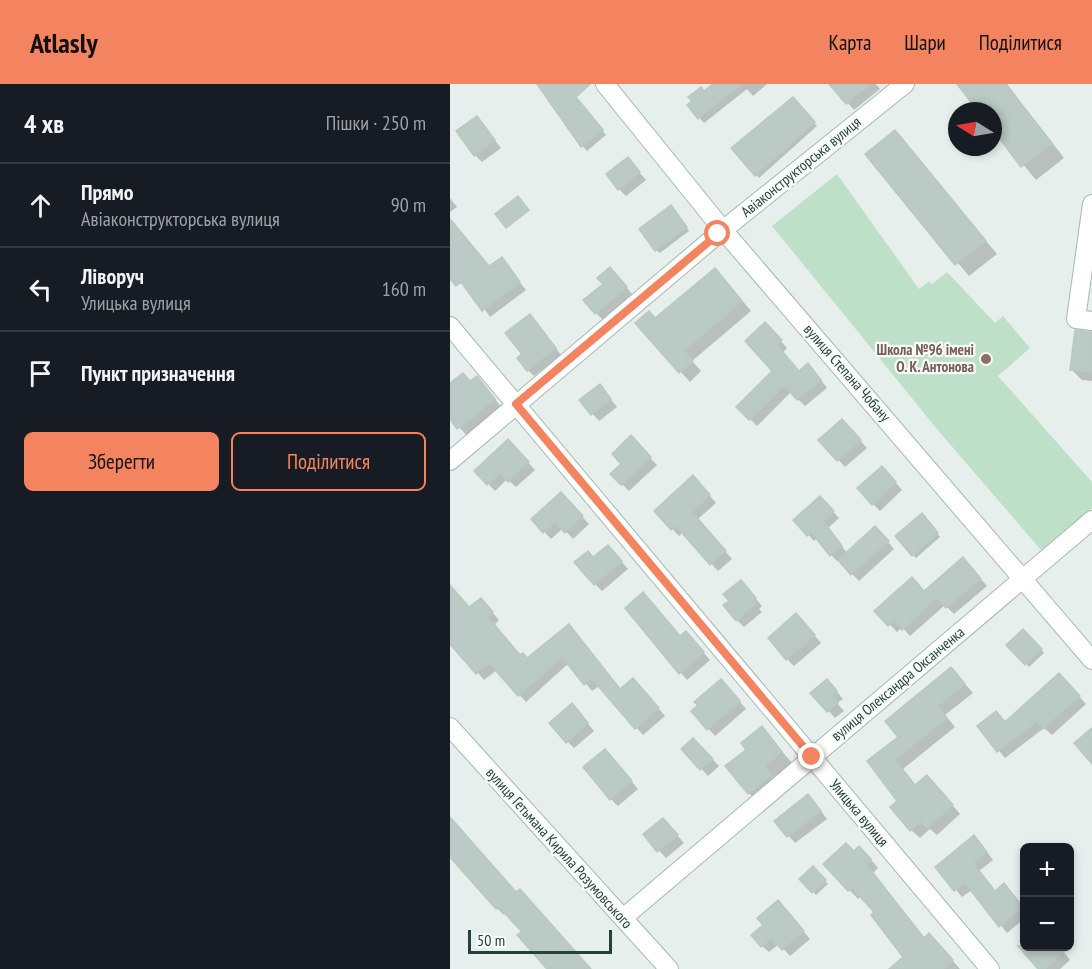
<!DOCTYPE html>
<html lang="uk">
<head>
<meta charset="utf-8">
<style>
	body { margin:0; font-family:"PT Sans Narrow",sans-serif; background:#242831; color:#f1f3f6 }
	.controls { position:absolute; right:18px; bottom:18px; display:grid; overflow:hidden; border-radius:9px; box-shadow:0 3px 9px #0003 }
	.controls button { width:54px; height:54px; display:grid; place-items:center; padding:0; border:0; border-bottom:2px solid #363941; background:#171b24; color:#f1f3f6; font:30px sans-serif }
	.compass { position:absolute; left:498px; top:18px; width:54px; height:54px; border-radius:50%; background:#171b24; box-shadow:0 3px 9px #0003; rotate:281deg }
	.scale { position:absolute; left:18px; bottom:15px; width:144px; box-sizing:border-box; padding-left:6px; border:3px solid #24423a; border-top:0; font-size:16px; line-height:21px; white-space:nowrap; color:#24423a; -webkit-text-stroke:4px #f7fbf9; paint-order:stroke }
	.stop { position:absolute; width:18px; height:18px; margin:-14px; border:4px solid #f4845f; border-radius:50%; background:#fff }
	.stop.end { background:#f4845f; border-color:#fff; box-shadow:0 2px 6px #0008 }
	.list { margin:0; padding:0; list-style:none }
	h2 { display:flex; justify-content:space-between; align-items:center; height:78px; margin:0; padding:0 24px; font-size:26px }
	h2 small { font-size:20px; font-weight:400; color:#9ea1a6 }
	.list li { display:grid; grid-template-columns:39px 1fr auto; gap:18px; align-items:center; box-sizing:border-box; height:84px; padding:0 24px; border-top:2px solid #363941 }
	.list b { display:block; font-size:22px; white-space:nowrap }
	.list p { margin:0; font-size:20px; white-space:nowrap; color:#9ea1a6 }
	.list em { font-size:20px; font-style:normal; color:#9ea1a6 }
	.actions { display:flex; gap:12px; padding:18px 24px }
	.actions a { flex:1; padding:14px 0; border:2px solid #f4845f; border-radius:9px; text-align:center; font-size:21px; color:#f4845f }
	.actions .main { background:#f4845f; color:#111 }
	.icon { flex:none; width:33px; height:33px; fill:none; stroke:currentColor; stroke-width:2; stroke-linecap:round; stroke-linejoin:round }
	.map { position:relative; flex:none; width:642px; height:885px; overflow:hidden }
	header { display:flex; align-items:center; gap:36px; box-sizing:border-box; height:84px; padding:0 30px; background:#f4845f; color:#111 }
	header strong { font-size:28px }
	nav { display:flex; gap:33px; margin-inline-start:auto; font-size:21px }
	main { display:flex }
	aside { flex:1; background:#171b24 }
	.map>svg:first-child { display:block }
	.green { fill:#bfe0c8 }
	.shadow { fill:#0003 }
	.building { fill:#bbcac4; stroke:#b8c9c2; stroke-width:1.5 }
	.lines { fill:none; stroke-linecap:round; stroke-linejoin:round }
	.minor-casing { stroke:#a8b8b2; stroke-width:20 }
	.minor { stroke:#fff; stroke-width:18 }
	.route { stroke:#f4845f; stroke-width:8 }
	.education-dot { fill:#8d6e63; stroke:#f7fbf9; stroke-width:2 }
	.labels { text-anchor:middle; stroke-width:4.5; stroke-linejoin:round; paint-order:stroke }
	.street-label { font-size:15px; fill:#24423a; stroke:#f7fbf9 }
	.education-label { font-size:15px; font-weight:bold; fill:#785e54; stroke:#f7fbf9; text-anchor:end }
</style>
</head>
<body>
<header>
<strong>Atlasly</strong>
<nav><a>Карта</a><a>Шари</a><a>Поділитися</a></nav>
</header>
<main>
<aside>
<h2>4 хв<small>Пішки · 250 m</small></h2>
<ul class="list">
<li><svg class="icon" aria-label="ahead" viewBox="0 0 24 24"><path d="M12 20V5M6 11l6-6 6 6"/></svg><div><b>Прямо</b><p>Авіаконструкторська вулиця</p></div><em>90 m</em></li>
<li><svg class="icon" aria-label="left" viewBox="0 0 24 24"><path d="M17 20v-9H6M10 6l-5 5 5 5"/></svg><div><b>Ліворуч</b><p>Улицька вулиця</p></div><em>160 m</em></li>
<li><svg class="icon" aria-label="arrive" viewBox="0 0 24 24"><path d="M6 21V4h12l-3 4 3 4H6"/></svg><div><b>Пункт призначення</b></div></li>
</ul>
<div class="actions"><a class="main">Зберегти</a><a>Поділитися</a></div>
</aside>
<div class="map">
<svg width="642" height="885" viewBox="0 0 642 885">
	<rect width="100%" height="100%" fill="#e6efeb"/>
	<path class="green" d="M387,90L469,205L479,197L482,200L497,188L545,239L553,232L580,264L548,292L642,398V424L591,466L487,345L322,142Z"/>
	<path class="shadow" d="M88,0H115L156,51L137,67L114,40L117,38Z
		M268,0H317L303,12L297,5L254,39L239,21Z
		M381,0H426L430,5L404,26Z
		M509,0H557L614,74L586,96L543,44V27H530Z
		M343,15L367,42L309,94L306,91Z
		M27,34L51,64L32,78L25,71Z
		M445,48L547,170L519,192L417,71Z
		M178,75L196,96L176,112L169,105Z
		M0,114L7,123L0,128Z
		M224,126L239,147L210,169L206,166Z
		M0,134L40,183L51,175L76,206L40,233L0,174Z
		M167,192L182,210L153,236L146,229L155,200Z
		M274,195L301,227L242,277L251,287L240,298L187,240L206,236Z
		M86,238L111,271L84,292L78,286L74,271Z
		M322,247L337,264L332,269L349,288H365L377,304L355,322L341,308L307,342L288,323L324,287Z
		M642,249V297L632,296L621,285Z
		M27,294L53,325L18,353L0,333V301L21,299Z
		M150,302L167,323L149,337L131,317Z
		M399,344L417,364L395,383L370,356Z
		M181,354L207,381L179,407L162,390L174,380Z
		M65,364L85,386L66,403L57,395L45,407L26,387Z
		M439,391L452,406L430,427L423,420Z
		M250,400L266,419L248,435L282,475L268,487L233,448L229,452L206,427Z
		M370,414L389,434L378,444L397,469L432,451L444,465L409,497L389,476L387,477L381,471L367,454L364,457L345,436Z
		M117,417L139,440L123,455L113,444L101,455L83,435Z
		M475,434L490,453L466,474L463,471Z
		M165,470L178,485L152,507L145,500L144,475Z
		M520,483L537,502L504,530L495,521L460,552L452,543L447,548L427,527L474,508Z
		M291,498L312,522L309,525L312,528L294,543L287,536Z
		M0,502L20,525L38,523L49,536L44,541L71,573L78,575L119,542L171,607L190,603L215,632L193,651L149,602L142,607L119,579L76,618L47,586L34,596L0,556Z
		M177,524L231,554L243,556L260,576L237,596Z
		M353,538L371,559L344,582L337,575Z
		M573,547L594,569L579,583L558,561Z
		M509,593L523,609L495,631L505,643L453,685L466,702L485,701L510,730L487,751L480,745L470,754L461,746L449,717L419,678L450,654Z
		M616,598L636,620L602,651L594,644L555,674L529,642L555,639Z
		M278,604L296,625L265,652L243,627Z
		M384,604L393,615L387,619L394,627L385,634L363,609Z
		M128,628L144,647L124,664L117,657Z
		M312,644L342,679L324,693L331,702L310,720L299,709L298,666Z
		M243,656L269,682L258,692L233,665Z
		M162,674L188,705L168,722L161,715Z
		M365,719L377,735L345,759L326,737Z
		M0,734L66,810L140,885H97L69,852L74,848L56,828L54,831L47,824L0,770Z
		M220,743L234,759L216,774L195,751Z
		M531,760L543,776L529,787L546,808H561L574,826V835L557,849L522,806L512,813L487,783Z
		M404,768L418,772L428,784L423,789L475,855L488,860L510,885H443L455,873L427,828L411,812L408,815L375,780Z
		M363,784L378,800L366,811L351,795Z
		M328,818L360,855L340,872L329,860L319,868L312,862L315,841Z
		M609,862L620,876L610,885H590Z"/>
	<path class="building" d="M87,0H140L126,13L153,46L131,63Z
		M263,0H292L248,35L237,21L242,17L238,13L251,3L254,7Z
		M379,0H420L396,20Z
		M507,0H555L602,59L571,83L543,46V27H528Z
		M343,13L365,38L305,92L281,64Z
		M27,32L45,56L24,72L6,47Z
		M445,46L536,157L505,181L415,70Z
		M178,73L190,88L168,106L156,90Z
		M68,112L79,126L56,144L45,130Z
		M221,121L237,143L205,167L189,145Z
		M0,135L39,182L52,173L70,198L32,227L11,198L6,202L0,195Z
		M160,183L177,203L145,230L133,216L153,200L147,194Z
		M265,184L292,217L234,267L243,277L229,289L185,239L199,227L205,234Z
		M80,230L106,264L77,287L67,274L72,270L55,249Z
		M315,238L332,256L327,261L349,287L358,279L371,296L347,316L334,301L299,336L286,323L322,287L295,257Z
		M625,246L642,248V288L620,286Z
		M13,289L20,297L27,292L45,315L7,345L0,335V299Z
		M150,300L161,315L141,331L129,316Z
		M392,335L411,356L387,377L368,356Z
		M181,351L201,373L171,401L160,390L171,380L162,370Z
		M58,355L79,378L58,398L50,389L37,401L24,387Z
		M432,382L446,398L422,421L407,404Z
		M243,391L260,411L242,428L276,467L260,481L226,442L221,446L204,427Z
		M111,408L133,432L115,449L105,438L93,449L81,435Z
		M370,412L384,427L373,437L392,462L380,472L361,448L357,452L343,436Z
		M472,429L488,449L462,472L445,452Z
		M425,442L439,457L401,491L388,476Z
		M158,461L172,477L144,501L124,478L138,467L143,473Z
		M513,473L531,495L496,524L487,514L452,546L444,537L438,542L424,527L462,493L474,507Z
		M291,496L306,514L303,517L306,520L286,537L273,521L279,517L273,510Z
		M0,501L19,523L31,514L43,528L38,533L70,571L73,569L77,574L119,540L170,605L183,594L209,624L185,645L142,595L134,601L112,573L68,612L39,579L26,590L0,560Z
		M193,508L230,552L236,547L254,568L229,590L175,524Z
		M346,529L365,551L336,576L318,554Z
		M573,545L592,565L575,581L556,561Z
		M501,583L515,600L488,622L497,634L445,676L465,701L477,691L503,721L477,744L471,737L460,747L440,723L447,717L417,677L448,653L435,637Z
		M609,589L630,612L593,645L587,637L547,668L527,642L546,627L555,638Z
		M271,595L290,617L257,646L241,627L248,621L244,618Z
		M377,595L387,607L382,611L388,619L377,628L360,609Z
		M122,619L138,639L116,659L99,639Z
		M312,642L332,668L315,682L322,691L298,710L275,682L296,666L291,659Z
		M642,644V680L624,659Z
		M243,654L263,675L250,686L231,665Z
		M155,665L182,697L160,716L133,683Z
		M358,710L371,727L337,753L324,737Z
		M0,733L66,808L70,805L141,885H97L67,851L72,848L49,823L46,825L0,773Z
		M213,734L228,751L207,768L193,750Z
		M524,751L537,768L523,779L545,807L554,799L573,823L549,843L515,799L504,807L485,783Z
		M396,759L404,767L409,762L421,775L416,780L474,854L479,849L503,876L493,885H439L453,873L421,831L424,828L402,804L398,807L373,780Z
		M363,782L376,796L362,809L349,795Z
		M328,816L354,847L332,866L321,854L311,863L301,851L313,841L307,834Z
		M568,862H620L595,885H588Z"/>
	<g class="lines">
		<defs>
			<path id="minor" d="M155,0L273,146L642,576
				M642,120L626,235L642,237
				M0,242L540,885
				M0,377L268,150L455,0
				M0,643L219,885
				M173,834L642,436"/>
		</defs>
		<use href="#minor" class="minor-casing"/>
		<use href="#minor" class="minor"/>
	</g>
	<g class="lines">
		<path class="route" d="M268,150L66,320L362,673"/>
	</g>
	<circle class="education-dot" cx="536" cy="275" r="6"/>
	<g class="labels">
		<g class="street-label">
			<text transform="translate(351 83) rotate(-39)" y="5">Авіаконструкторська вулиця</text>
			<text transform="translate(397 289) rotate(49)" y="5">вулиця Степана Чобану</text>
			<text transform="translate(448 600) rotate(-40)" y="5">вулиця Олександра Оксанченка</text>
			<text transform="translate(409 729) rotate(50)" y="5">Улицька вулиця</text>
			<text transform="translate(109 764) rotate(48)" y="5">вулиця Гетьмана Кирила Розумовського</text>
		</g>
		<g class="education-label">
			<text x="524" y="271">Школа №96 імені<tspan x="524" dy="17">О. К. Антонова</tspan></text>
		</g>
	</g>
</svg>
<div class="controls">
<button>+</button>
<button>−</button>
</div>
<svg class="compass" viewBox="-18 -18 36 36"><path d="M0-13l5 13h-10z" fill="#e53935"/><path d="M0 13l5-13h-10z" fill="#9ea1a6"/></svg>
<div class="scale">50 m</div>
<div class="stop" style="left:268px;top:150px"></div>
<div class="stop end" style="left:362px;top:673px"></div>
</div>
</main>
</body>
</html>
